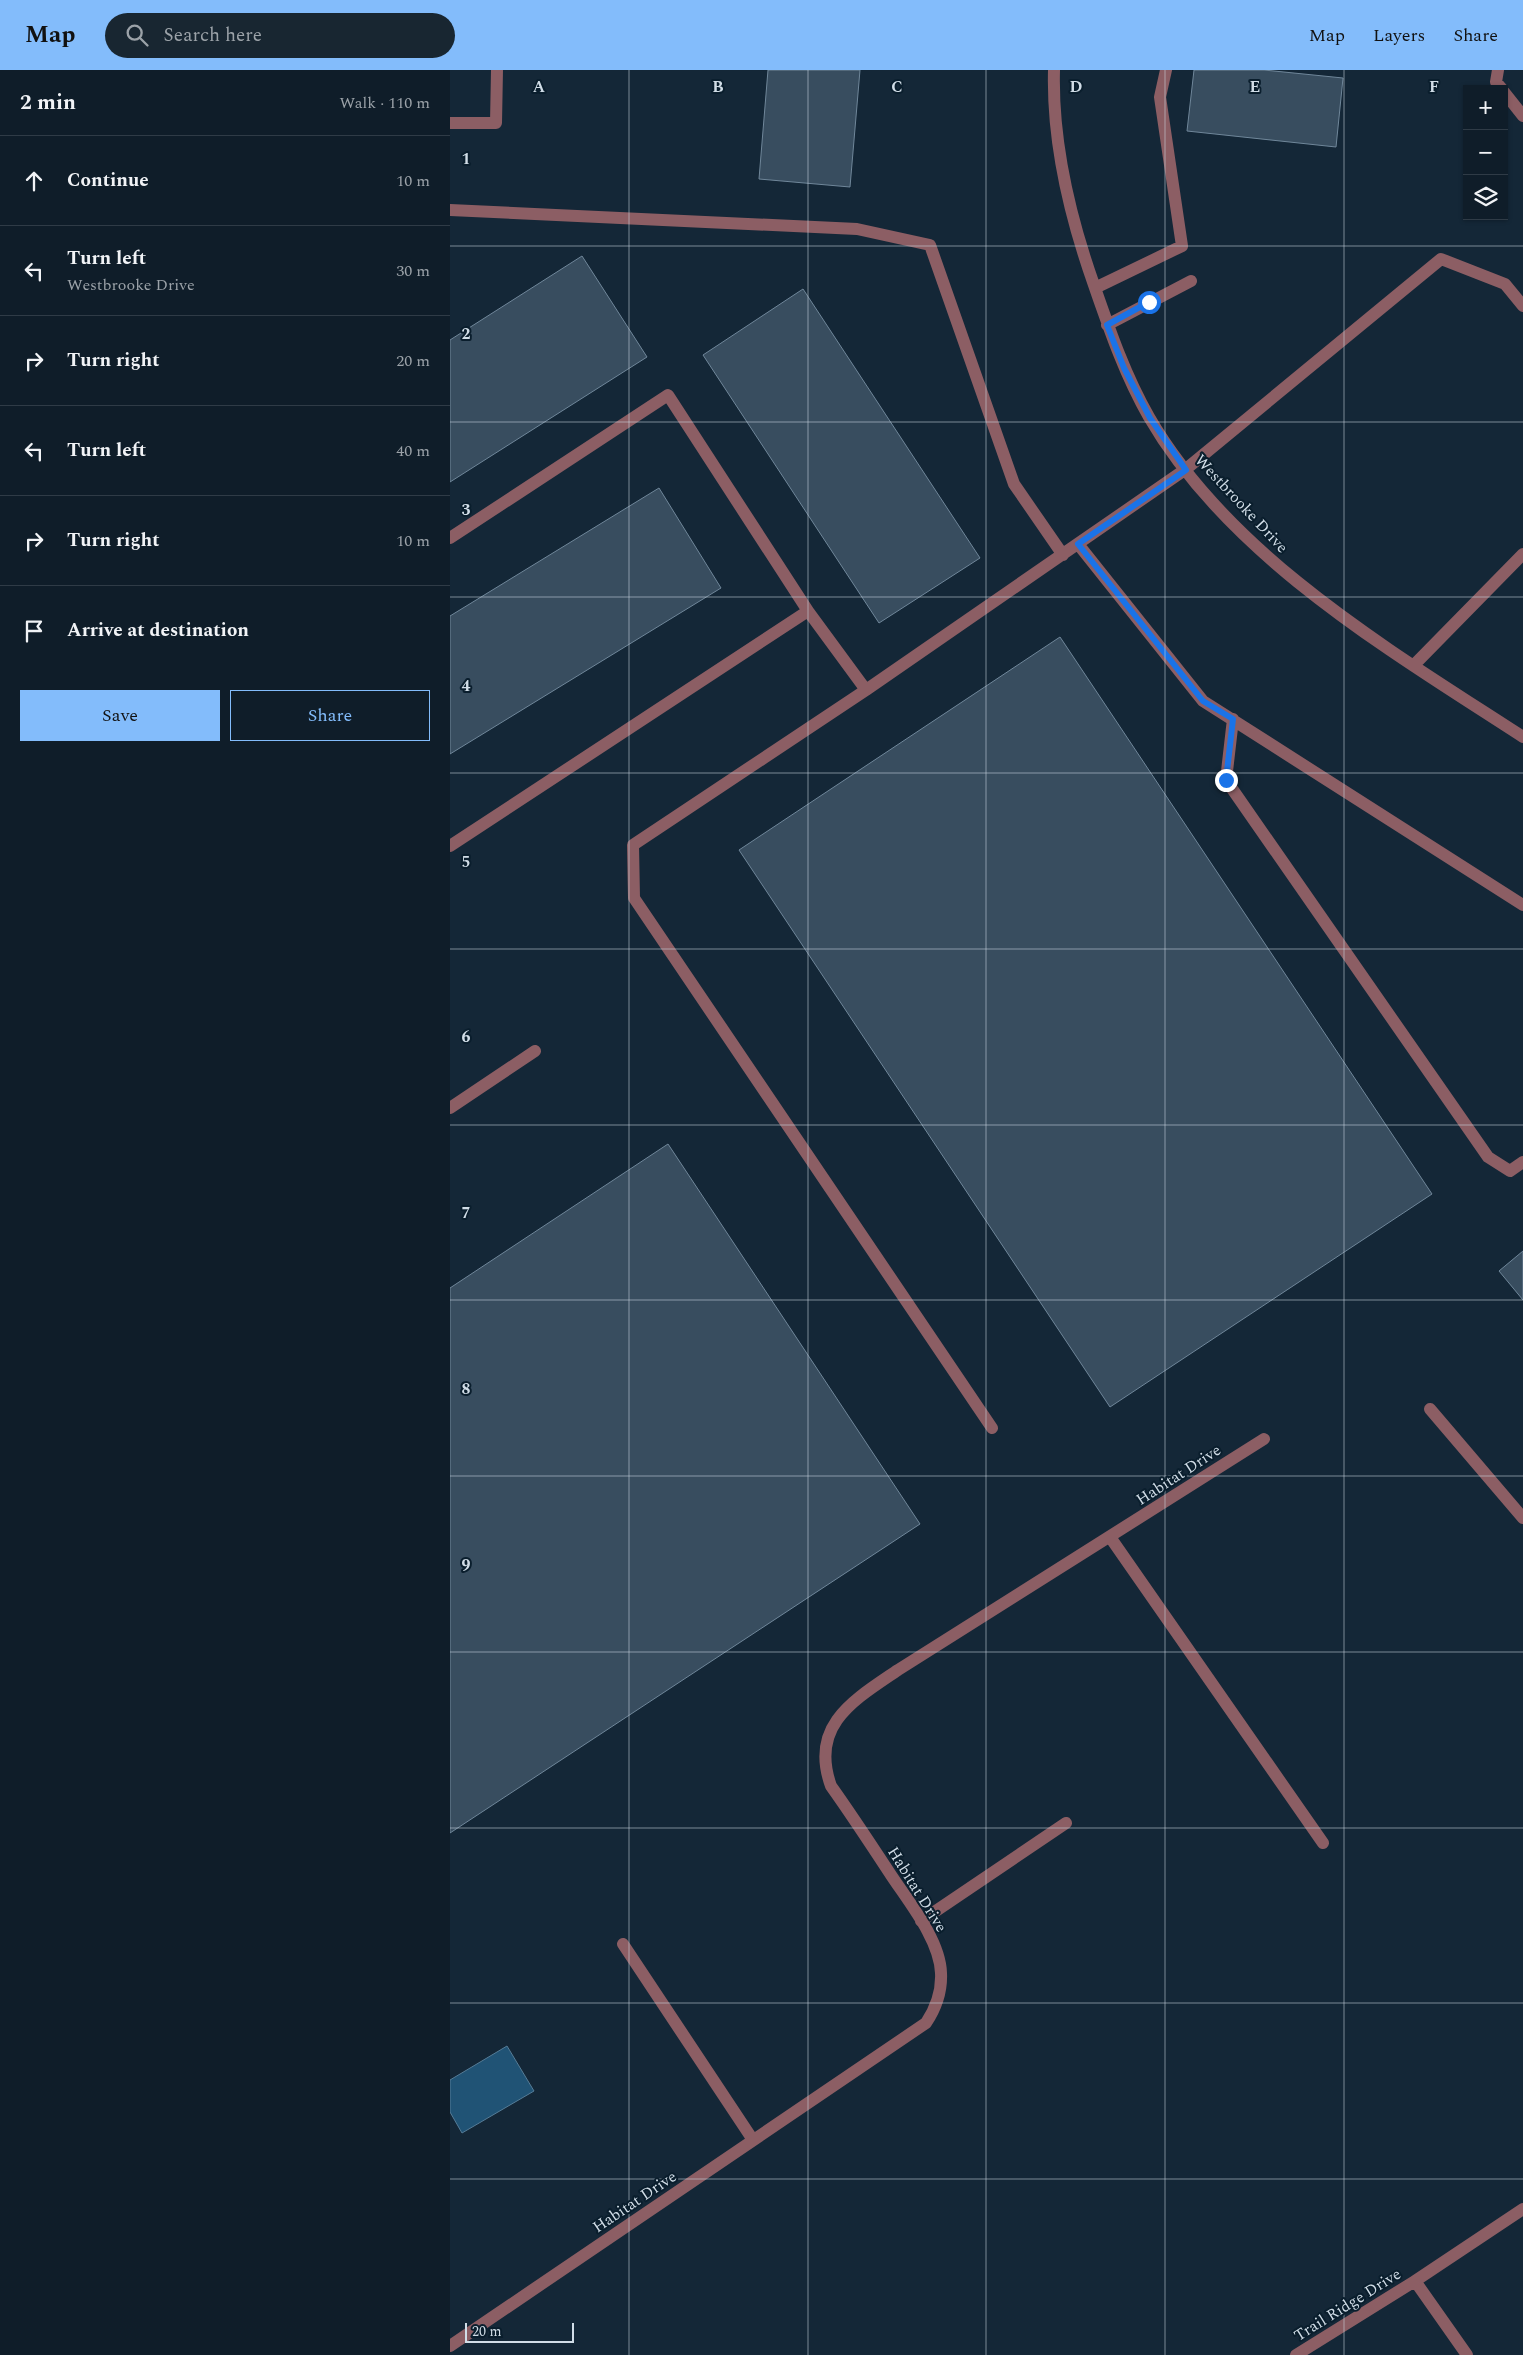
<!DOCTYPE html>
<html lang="en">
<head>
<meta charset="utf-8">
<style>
	body { margin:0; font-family:Spectral,serif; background:#182631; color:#f1f3f6 }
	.controls { position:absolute; right:15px; top:15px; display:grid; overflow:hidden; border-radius:0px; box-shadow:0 1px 4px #0004 }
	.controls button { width:45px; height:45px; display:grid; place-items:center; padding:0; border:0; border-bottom:1px solid #2f3b46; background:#0f1d29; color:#f1f3f6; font:25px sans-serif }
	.scale { position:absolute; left:15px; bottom:12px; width:109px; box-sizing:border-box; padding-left:5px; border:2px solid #d1dde7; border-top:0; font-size:14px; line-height:18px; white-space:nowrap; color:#d1dde7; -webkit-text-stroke:4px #0a1e2d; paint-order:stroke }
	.stop { position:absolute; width:15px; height:15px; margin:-11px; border:4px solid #1a73e8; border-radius:50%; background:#fff }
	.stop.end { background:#1a73e8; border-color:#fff; box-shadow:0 1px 5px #0008 }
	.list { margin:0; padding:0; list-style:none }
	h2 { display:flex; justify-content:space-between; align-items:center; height:65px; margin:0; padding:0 20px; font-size:21px }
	h2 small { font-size:16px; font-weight:400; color:#9ba2a8 }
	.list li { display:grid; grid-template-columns:32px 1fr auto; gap:15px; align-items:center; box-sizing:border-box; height:90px; padding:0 20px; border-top:1px solid #2f3b46 }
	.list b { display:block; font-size:19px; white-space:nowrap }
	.list p { margin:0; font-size:16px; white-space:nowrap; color:#9ba2a8 }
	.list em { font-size:16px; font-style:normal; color:#9ba2a8 }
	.actions { display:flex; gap:10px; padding:15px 20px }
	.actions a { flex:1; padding:11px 0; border:1px solid #83bcfb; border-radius:0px; text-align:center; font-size:18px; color:#83bcfb }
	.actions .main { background:#83bcfb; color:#111 }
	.icon { flex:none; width:28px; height:28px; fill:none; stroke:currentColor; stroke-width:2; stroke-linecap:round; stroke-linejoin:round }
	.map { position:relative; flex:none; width:1073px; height:2285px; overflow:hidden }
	header { display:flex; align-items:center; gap:30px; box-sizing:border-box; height:70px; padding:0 25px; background:#83bcfb; color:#111 }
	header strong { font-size:24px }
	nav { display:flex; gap:28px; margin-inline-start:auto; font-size:18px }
	.search { width:350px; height:45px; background:#182631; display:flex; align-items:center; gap:12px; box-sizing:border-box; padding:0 18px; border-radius:28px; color:#9ba2a8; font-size:19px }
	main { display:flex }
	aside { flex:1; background:#0f1d29 }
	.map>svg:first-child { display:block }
	.water { fill:#205375; stroke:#557c97 }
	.building { fill:#384d5f; stroke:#70879a }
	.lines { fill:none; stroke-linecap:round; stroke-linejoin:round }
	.minor { stroke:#8c5e64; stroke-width:12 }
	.route { stroke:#1a73e8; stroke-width:6 }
	.grid { fill:none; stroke:#d1dde7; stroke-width:1; stroke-opacity:0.55 }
	.labels { text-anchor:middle; stroke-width:4; stroke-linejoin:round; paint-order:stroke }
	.street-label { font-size:16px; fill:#d1dde7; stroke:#0a1e2d }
	.grid-label { font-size:16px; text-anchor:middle; font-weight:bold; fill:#d1dde7; stroke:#0a1e2d; stroke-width:4; stroke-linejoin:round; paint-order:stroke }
</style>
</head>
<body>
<header>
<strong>Map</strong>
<div class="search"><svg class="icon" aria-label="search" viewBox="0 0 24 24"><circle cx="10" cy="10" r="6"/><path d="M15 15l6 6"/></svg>Search here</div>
<nav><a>Map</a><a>Layers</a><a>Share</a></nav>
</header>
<main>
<aside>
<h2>2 min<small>Walk · 110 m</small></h2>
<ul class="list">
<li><svg class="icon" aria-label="ahead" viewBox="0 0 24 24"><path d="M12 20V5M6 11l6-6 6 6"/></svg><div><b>Continue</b></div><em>10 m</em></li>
<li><svg class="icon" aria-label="left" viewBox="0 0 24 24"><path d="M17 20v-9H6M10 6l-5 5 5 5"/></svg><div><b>Turn left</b><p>Westbrooke Drive</p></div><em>30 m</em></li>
<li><svg class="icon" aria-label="right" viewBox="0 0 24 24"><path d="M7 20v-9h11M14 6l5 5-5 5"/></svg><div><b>Turn right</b></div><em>20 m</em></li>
<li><svg class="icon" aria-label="left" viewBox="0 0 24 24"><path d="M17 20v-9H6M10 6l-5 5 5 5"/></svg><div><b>Turn left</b></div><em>40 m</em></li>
<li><svg class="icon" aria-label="right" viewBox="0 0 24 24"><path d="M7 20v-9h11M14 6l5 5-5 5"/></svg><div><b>Turn right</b></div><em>10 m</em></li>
<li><svg class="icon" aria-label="arrive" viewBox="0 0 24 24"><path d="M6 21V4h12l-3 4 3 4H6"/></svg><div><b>Arrive at destination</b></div></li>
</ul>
<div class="actions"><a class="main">Save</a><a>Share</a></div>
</aside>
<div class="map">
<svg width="1073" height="2285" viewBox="0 0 1073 2285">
	<rect width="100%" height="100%" fill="#142737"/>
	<path class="water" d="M57,1976L84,2021L12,2063L0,2042V2010Z"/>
	<path class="building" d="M318,0H410L400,117L309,109Z
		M744,0H814L893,8L886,77L737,61Z
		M132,186L197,287L0,412V270Z
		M353,219L530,488L429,553L253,285Z
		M209,418L271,518L0,684V546Z
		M610,567L982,1124L660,1337L289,780Z
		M218,1074L470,1454L0,1763V1218Z
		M1073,1181V1230L1049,1201Z"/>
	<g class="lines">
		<path class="minor" d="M604,0C602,73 620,147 644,215C660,261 675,305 699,347C780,487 941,581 1073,667
			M1048,0L1046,12L1052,19
			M1054,22L1073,46
			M0,53H46L47,0
			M0,140L407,159L480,175L564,414L613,485
			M645,218L732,176L710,27L716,0
			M657,255L741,211
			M0,468L218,325L358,541
			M628,474L753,631L1073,835
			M964,595L1073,484
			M416,620L183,775L184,828L542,1358
			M783,649L776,710L1038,1087L1060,1101L1073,1092
			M0,776L358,541L416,620L736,399L991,189L1055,214L1073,236
			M0,1038L85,981
			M980,1339L1073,1448
			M660,1467L873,1773
			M471,1851L616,1753
			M173,1874L303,2070
			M965,2211L1017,2285
			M0,2276L476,1953C486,1938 492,1923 491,1903C490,1869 457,1830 439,1802C420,1773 401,1744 381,1716C359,1655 404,1630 448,1600L814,1369
			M846,2285L965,2211L1073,2139"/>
	</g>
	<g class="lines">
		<path class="route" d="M699,232L657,255L674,298L700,348L736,400L628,474L753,631L783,649L776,710"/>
	</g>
	<path class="grid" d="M179,0V2285M358,0V2285M536,0V2285M715,0V2285M894,0V2285M0,176H1073M0,352H1073M0,527H1073M0,703H1073M0,879H1073M0,1055H1073M0,1230H1073M0,1406H1073M0,1582H1073M0,1758H1073M0,1933H1073M0,2109H1073"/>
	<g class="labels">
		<g class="street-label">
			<text transform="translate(792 433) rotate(47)" y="6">Westbrooke Drive</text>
			<text transform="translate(728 1404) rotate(-33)" y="6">Habitat Drive</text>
			<text transform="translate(468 1819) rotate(58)" y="6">Habitat Drive</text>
			<text transform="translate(184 2131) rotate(-34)" y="6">Habitat Drive</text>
			<text transform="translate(897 2234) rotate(-32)" y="6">Trail Ridge Drive</text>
		</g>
	</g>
	<g class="grid-label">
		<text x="89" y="22">A</text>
		<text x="268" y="22">B</text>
		<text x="447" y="22">C</text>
		<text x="626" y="22">D</text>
		<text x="805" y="22">E</text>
		<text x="984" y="22">F</text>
		<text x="16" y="94">1</text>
		<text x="16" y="269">2</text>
		<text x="16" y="445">3</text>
		<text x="16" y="621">4</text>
		<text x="16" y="797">5</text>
		<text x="16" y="972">6</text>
		<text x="16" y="1148">7</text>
		<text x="16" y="1324">8</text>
		<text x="16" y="1500">9</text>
	</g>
</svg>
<div class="controls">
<button>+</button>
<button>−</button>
<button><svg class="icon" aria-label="layers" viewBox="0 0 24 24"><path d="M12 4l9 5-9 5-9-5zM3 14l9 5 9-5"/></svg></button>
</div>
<div class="scale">20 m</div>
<div class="stop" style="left:699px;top:232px"></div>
<div class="stop end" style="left:776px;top:710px"></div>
</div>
</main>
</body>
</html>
